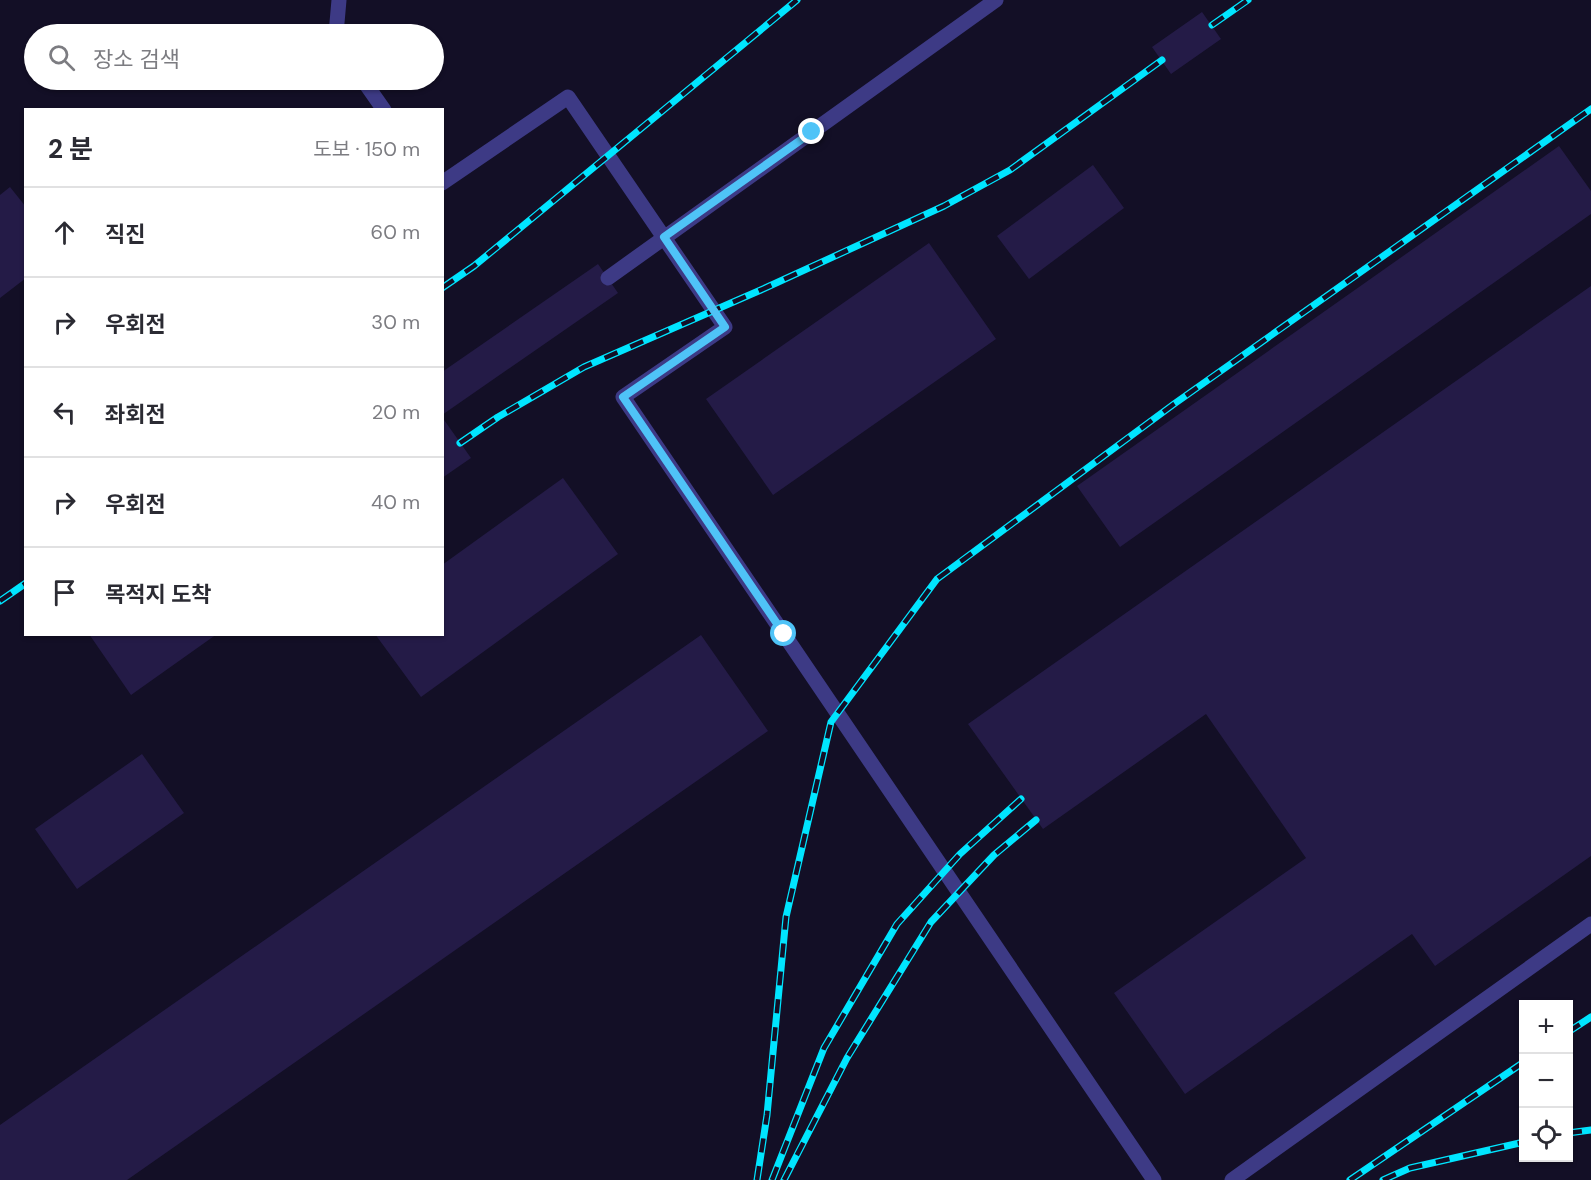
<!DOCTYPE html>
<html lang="ko">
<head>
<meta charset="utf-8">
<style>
	body { margin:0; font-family:"DM Sans","Noto Sans KR",sans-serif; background:#f7f7f7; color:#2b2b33 }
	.controls { position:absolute; right:18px; bottom:18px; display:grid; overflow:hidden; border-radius:0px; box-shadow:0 2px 4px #0004 }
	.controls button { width:54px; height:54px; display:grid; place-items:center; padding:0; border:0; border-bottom:2px solid #e1e1e2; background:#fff; color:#2b2b33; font:30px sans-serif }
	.stop { position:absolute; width:18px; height:18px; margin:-14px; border:4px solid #4fc3f7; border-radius:50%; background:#fff }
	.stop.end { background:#4fc3f7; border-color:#fff; box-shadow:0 2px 6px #0008 }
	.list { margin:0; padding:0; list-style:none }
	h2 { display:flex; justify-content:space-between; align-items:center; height:78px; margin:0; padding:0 24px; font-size:26px }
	h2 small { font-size:20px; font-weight:400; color:#7c7c81 }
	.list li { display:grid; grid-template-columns:39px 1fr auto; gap:18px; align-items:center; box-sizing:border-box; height:90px; padding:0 24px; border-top:2px solid #e1e1e2 }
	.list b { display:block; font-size:22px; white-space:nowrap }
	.list em { font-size:20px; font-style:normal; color:#7c7c81 }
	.icon { flex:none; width:33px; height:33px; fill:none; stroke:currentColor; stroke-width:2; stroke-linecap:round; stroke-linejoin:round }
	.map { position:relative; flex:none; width:1591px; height:1180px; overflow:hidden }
	.search { position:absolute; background:#fff; box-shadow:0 2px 4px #0004; left:24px; top:24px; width:420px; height:66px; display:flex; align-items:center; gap:15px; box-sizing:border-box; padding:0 21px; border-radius:33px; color:#7c7c81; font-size:22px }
	.panel { position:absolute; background:#fff; box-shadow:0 2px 4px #0004; left:24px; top:108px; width:420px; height:528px; border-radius:0px }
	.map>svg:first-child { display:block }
	.building { fill:#241b47 }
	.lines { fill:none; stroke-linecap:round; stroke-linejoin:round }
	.minor { stroke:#3d3a85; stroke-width:15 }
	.rail-casing { stroke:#00e5ff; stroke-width:7 }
	.rail { stroke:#130f26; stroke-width:4.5; stroke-dasharray:14; stroke-linecap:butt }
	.route { stroke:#4fc3f7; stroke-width:8 }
</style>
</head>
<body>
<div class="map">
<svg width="1591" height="1180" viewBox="0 0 1591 1180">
	<rect width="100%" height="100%" fill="#130f26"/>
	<path class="building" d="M1202,12L1221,39L1171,74L1152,47Z
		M1559,146L1591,191V214L1120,547L1077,486Z
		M1093,165L1124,208L1029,279L997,236Z
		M10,187L26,207V278L0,298V195Z
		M929,243L996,339L773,495L706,399Z
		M598,264L618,293L442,415V372Z
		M1591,286V856L1435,966L1412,934L1185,1094L1114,993L1306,858L1206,714L1043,829L968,724Z
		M442,417L471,458L442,478Z
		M563,478L618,554L421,697L375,634H442V565Z
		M89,634H217L131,695Z
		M701,635L768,731L127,1180H0V1125Z
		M142,754L184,813L77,889L35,829Z"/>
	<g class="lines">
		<path class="minor" d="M336,34L339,0
			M363,80L384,110
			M442,183L568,97L725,327L623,397L1154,1180
			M608,278L996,0
			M1232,1180L1591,924"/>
		<defs>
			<path id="rail" d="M1212,25L1248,0
				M442,288L474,266L797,0
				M460,443L498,417L584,367L763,289L944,206L1010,170L1162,60
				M0,601L26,583
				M1568,1032L1591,1017
				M1568,1133L1591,1130
				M757,1180L767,1115L786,917L831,722L937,579L1174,404L1591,109
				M772,1180L824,1048L897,924L960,854L1021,799
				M784,1180L847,1058L931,922L994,855L1036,820
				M1350,1180L1524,1062
				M1383,1180L1410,1168L1524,1142"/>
		</defs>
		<use href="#rail" class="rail-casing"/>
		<use href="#rail" class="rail"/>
	</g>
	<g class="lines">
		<path class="route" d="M784,634L623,397L725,327L664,237L812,132"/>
	</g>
</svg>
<div class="controls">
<button>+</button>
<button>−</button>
<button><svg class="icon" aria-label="locate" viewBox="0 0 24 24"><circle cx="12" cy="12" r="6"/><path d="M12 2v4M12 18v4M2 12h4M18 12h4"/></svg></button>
</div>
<div class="stop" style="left:784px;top:634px"></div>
<div class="stop end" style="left:812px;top:132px"></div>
<div class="search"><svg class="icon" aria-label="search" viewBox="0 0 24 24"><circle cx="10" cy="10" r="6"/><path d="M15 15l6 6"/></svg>장소 검색</div>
<section class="panel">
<h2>2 분<small>도보 · 150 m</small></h2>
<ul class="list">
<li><svg class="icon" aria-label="ahead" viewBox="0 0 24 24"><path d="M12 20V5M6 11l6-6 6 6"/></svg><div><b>직진</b></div><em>60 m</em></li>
<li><svg class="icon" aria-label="right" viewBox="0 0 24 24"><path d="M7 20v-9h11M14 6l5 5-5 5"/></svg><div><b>우회전</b></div><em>30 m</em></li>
<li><svg class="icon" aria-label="left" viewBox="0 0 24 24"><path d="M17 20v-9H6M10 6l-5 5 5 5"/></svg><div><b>좌회전</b></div><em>20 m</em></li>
<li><svg class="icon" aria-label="right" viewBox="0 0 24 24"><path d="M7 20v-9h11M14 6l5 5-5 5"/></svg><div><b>우회전</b></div><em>40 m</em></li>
<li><svg class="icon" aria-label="arrive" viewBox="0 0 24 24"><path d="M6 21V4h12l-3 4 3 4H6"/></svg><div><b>목적지 도착</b></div></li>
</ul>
</section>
</div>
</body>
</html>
